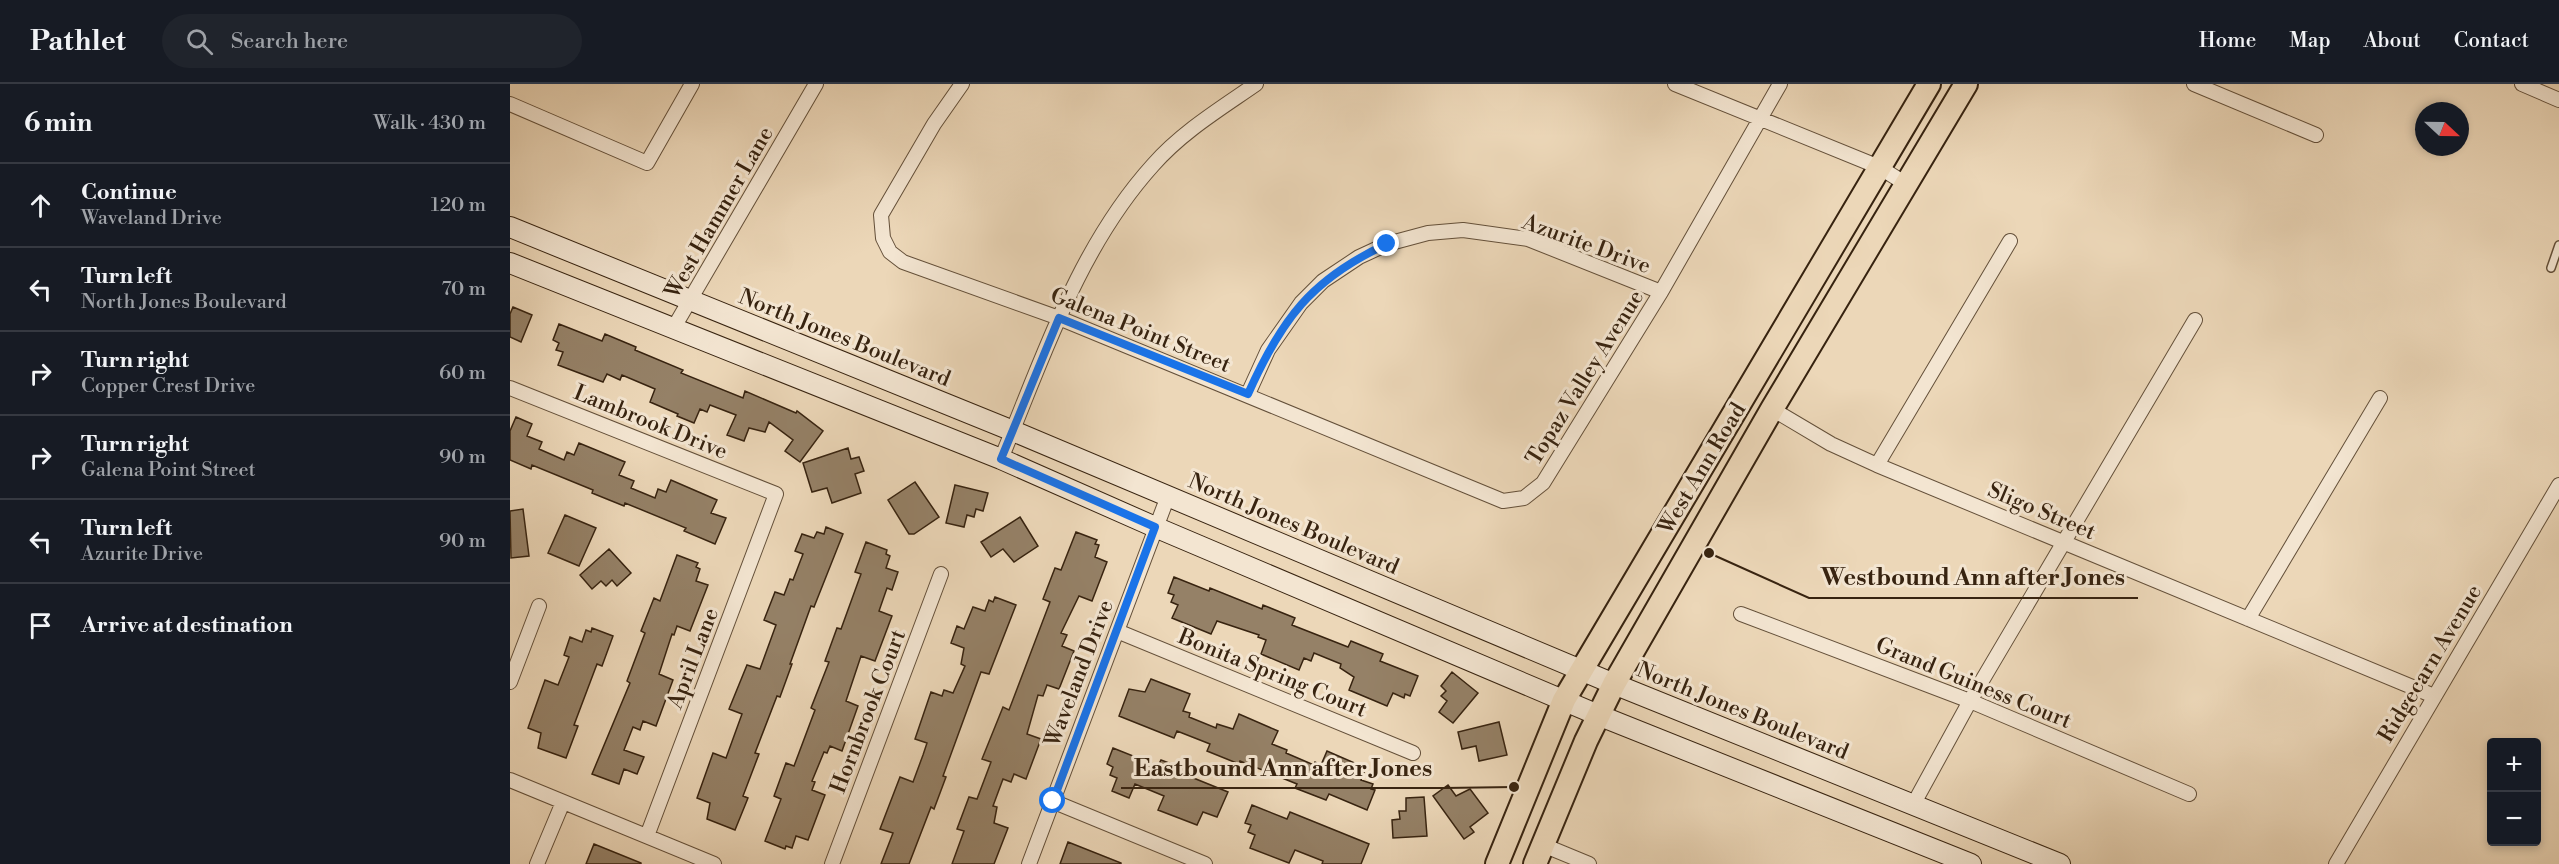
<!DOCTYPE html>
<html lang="en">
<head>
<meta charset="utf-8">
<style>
	body { margin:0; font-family:"Libre Bodoni",serif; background:#20242c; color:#f1f3f6 }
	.controls { position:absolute; right:18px; bottom:18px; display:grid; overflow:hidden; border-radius:6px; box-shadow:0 3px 9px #0003 }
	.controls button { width:54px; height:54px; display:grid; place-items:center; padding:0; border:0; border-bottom:2px solid #363941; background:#171b24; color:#f1f3f6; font:30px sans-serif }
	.compass { position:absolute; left:1905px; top:18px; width:54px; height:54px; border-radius:50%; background:#171b24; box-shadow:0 3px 9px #0003; rotate:112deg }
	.stop { position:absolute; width:18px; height:18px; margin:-14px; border:4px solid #1a73e8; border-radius:50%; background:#fff }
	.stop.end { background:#1a73e8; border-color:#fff; box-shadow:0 2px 6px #0008 }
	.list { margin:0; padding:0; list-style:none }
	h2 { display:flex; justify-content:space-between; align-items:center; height:78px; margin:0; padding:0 24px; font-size:26px }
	h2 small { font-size:20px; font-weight:400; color:#9ea1a6 }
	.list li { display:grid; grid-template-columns:39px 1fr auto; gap:18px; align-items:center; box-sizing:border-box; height:84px; padding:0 24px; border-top:2px solid #363941 }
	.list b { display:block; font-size:22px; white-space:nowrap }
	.list p { margin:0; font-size:20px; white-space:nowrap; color:#9ea1a6 }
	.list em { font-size:20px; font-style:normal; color:#9ea1a6 }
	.icon { flex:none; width:33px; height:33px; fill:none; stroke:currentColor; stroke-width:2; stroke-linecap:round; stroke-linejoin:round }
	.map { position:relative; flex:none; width:2049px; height:780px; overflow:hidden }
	header { display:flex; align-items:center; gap:36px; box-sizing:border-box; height:84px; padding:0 30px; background:#171b24; border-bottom:2px solid #363941 }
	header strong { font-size:28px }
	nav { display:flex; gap:33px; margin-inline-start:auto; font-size:21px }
	.search { width:420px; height:54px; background:#20242c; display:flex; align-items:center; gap:15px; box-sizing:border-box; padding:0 21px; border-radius:33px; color:#9ea1a6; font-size:22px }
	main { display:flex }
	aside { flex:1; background:#171b24 }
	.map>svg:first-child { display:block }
	.building { fill:#958167; stroke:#372310; stroke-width:1.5 }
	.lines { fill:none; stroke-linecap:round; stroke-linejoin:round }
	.lane-casing { stroke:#64503a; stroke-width:10 }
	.street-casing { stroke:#64503a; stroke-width:16 }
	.secondary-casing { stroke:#372310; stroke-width:22 }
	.primary-casing { stroke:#372310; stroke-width:26 }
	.lane { stroke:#f3e5d1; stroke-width:7 }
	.street { stroke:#f3e5d1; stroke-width:14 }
	.secondary { stroke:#f3e5d1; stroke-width:20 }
	.primary { stroke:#ecd7b8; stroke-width:22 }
	.route { stroke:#1a73e8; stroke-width:8 }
	.labels { text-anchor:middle; stroke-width:6; stroke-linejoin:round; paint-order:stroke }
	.street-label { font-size:22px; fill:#372310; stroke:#f3e5d1 }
	.leader { fill:none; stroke:#372310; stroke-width:2 }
	.callout-dot { fill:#372310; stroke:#f3e5d1; stroke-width:2 }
	.callout-label { font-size:24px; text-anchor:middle; font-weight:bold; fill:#372310; stroke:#f3e5d1; stroke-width:6; stroke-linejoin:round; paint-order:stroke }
</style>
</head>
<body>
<header>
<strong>Pathlet</strong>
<div class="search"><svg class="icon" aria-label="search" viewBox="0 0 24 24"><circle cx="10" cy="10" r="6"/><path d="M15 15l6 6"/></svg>Search here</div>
<nav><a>Home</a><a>Map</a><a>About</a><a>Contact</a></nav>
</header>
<main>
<aside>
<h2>6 min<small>Walk · 430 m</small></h2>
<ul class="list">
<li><svg class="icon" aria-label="ahead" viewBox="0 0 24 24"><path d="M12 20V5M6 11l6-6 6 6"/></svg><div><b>Continue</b><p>Waveland Drive</p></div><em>120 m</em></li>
<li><svg class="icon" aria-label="left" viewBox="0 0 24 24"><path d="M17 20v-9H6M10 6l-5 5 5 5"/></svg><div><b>Turn left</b><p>North Jones Boulevard</p></div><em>70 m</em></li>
<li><svg class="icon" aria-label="right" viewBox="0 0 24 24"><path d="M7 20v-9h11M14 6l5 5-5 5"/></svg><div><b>Turn right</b><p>Copper Crest Drive</p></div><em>60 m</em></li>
<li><svg class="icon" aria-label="right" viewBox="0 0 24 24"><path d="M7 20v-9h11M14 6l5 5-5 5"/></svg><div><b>Turn right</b><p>Galena Point Street</p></div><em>90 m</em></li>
<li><svg class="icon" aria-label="left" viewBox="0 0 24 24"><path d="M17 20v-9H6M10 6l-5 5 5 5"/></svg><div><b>Turn left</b><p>Azurite Drive</p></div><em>90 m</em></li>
<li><svg class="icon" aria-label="arrive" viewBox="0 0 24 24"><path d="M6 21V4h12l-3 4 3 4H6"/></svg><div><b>Arrive at destination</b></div></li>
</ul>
</aside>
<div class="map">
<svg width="2049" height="780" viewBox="0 0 2049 780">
	<rect width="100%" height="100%" fill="#ecd7b8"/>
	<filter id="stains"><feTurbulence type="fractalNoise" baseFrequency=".00333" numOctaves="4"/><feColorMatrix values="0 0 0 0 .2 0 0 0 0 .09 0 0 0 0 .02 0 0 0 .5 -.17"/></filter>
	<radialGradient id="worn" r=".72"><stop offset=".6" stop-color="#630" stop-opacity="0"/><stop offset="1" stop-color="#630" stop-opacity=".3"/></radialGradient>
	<path class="building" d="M3,223L22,231L11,258L0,253V230Z
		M49,240L92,257L95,250L126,263L125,266L173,286L171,289L233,314L235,307L286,329L287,327L313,347L290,378L275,367L283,356L259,338L255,348L239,344L234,357L217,351L226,331L200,321L197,328L190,325L184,339L167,332L168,330L140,318L145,305L112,291L110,296L97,290L93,298L48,281L53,268L46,266L49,259L43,256Z
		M6,333L22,340L17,352L32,358L29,365L54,376L57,368L64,371L69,359L115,378L109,391L124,397L121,404L145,414L148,405L156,408L161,396L207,416L201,429L216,434L205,460L174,447L176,444L115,419L114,422L82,409L83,406L22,381L21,385L0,376V347Z
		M338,364L341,375L349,373L354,387L345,390L351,409L322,419L317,404L302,408L293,379Z
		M405,398L429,433L404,450H399L378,416Z
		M445,401L478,409L473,427L466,425L464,433L457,431L454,443L436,439Z
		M13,425L19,472L1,474L0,427Z
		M55,431L86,444L69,482L38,469Z
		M510,433L528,462L504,478L493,465L481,473L471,458Z
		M316,443L333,450L304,523L301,522L280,580H282L270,613L267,612L245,669L249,670L233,712L238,714L225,746L197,735L200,719L187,714L203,669L216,674L232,630L219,625L237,581L250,585L266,541L254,536L265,508L274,511L280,495L283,496L293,470L285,467L292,450L304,454L307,448L314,450Z
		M566,448L587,456L585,460L589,461L585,473L597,478L582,517L569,512L551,549L557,551L552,562L564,567L549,605L537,601L533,612L528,611L517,650L531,655L516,695L504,690L501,698L493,695L483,722L487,723L484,739L498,744L484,780H442L454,747L447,745L459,713L467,715L481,678L472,675L493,623L499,626L540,518L533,515L545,484L551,486Z
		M356,458L377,466L376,470L380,472L376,484L388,488L382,506L377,504L369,527L382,532L365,577L351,572L336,617L348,622L332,667L320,662L317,669L314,668L302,697L305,698L302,706L315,711L298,756L286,752L282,764L276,762L275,765L255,757L271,715L264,712L276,679L284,682L305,626L301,624L319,578L315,577L327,544L331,545L351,490L345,488Z
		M99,465L121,489L107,502L102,496L96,502L91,497L82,505L70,491Z
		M167,471L188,479L186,483L190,485L186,497L198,501L180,547L167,542L164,551L162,550L149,590L163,596L146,642L133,637L130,646L123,643L114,666L134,673L127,690L114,685L109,700L82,690L120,599L117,597L135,549L131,547L144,514L150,517Z
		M664,493L699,507L700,504L752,525L753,521L785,534L782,541L838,563L841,557L873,570L870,577L908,592L900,612L895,610L894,614L883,609L877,622L839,606L844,593L830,584L831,580L804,569L801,577L794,574L789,586L751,570L756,556L748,553L749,551L707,537L701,550L662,534L668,521L661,518L664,511L658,509Z
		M485,513L506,521L479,590L471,588L433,692L436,693L424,725L421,723L399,780H371L383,749L370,745L390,693L403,698L413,671L417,659L405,655L421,608L432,612L434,606L443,609L455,582L451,580L454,564L441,559L447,542L454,545L463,523L475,527L479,516L483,518Z
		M82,544L103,552L92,582L87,580L64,641L68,642L56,674L28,664L31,649L18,644L35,596L48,601L59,573L54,571L60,553L72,558L76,546L81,548Z
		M942,588L968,609L943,639L929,628L937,617L931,612L936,607L931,602Z
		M641,595L680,610L673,627L680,629L679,633L706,644L707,640L723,645L729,630L768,647L762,660L777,666L776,669L804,681L805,678L811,681L817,667L856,684L851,696L863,700L861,705L865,706L857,726L819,710L816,716L785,704L787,700L730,677L729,680L697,667L700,660L667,647L664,654L609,632L619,605L635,608Z
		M989,638L997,671L969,677L966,662L952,665L948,648Z
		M603,664L648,682L651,676L683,688L681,693L718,708L707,733L693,728L687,741L648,726L654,712L625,700L619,714L602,707L607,694L600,691L603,683L597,680Z
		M938,701L946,712L960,705L978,729L960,743L964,748L954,755L923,712Z
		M914,713L917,752L883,754L882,736L890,735L889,727H896V714Z
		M742,721L777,735L780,728L859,760L851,780H812L813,777L785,766L779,779L740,764L745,751L738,748L741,741L735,739Z
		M558,758L611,779V780H550Z
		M84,760L131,779V780H76Z"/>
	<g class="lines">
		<defs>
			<path id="lane" d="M2041,184L2049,161"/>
			<path id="street" d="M452,0L424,40L371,131L373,154L380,168L393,178L549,234L993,417L1014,414L1033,399L1151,208L1270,0
				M1165,0L1369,83L1396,100
				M1684,0L1806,51
				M2012,0L2049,16
				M0,20L137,79L182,0
				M163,245L306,0
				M0,304L266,410L137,752
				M738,310L758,266L791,219L813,197L849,173L877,160L918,149L953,146L1018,155L1151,208
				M1262,325L1321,360L1367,381L1924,612
				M491,375C533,274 568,164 643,81C672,48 710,25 746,0
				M1367,381L1500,157
				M1231,530L1460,617L1679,710
				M1738,535L1870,314
				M607,547L903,669
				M0,598L29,522
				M0,696L204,780
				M542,717L695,780
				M1403,721L1460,617L1685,236
				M1033,761L1079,780
				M27,780L53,718
				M322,780L431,490
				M519,780L658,412
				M1826,780L2049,401"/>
			<path id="secondary" d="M0,143L503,347L1104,600L1550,780
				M0,179L491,375L645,443L1088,631L1461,780"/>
			<path id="primary" d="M987,780L1054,616L1419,0
				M1025,780L1076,657L1104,600L1262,325L1456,0"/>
		</defs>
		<use href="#lane" class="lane-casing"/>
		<use href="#street" class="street-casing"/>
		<use href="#secondary" class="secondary-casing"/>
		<use href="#primary" class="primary-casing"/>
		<use href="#lane" class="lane"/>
		<use href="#street" class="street"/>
		<use href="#secondary" class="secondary"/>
		<use href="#primary" class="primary"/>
	</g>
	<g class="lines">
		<path class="route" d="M543,717L645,443L491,375L549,234L738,310C771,236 801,195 877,160"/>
	</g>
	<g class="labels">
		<g class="street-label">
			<text transform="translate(208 128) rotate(-60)" y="8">West Hammer Lane</text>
			<text transform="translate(1077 159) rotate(20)" y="8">Azurite Drive</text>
			<text transform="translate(631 245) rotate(22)" y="8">Galena Point Street</text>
			<text transform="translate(335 253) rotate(22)" y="8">North Jones Boulevard</text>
			<text transform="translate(1074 293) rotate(-58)" y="8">Topaz Valley Avenue</text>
			<text transform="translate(141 337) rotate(22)" y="8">Lambrook Drive</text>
			<text transform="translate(1191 384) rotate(-59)" y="8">West Ann Road</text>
			<text transform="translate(1532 426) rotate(23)" y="8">Sligo Street</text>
			<text transform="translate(784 439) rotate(23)" y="8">North Jones Boulevard</text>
			<text transform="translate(182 574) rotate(-69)" y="8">April Lane</text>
			<text transform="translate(1919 579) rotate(-59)" y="8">Ridgecarn Avenue</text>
			<text transform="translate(763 588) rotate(22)" y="8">Bonita Spring Court</text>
			<text transform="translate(568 589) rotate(-69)" y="8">Waveland Drive</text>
			<text transform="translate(1464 598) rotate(22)" y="8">Grand Guiness Court</text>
			<text transform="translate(1233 626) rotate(22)" y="8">North Jones Boulevard</text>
			<text transform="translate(357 627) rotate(-69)" y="8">Hornbrook Court</text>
		</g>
	</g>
	<path class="leader" d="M1199 469L1299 514H1628M1004 703L934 704H611"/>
	<g class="callout-dot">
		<circle cx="1199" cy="469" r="6"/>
		<circle cx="1004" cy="703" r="6"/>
	</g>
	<g class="callout-label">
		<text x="1463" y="501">Westbound Ann after Jones</text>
		<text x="773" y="692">Eastbound Ann after Jones</text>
	</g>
	<rect width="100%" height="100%" filter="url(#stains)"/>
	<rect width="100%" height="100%" fill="url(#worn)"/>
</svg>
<div class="controls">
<button>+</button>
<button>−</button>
</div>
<svg class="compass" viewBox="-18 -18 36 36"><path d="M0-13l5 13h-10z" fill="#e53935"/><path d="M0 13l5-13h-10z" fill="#9ea1a6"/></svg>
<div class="stop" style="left:543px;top:717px"></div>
<div class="stop end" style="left:877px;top:160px"></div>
</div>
</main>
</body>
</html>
